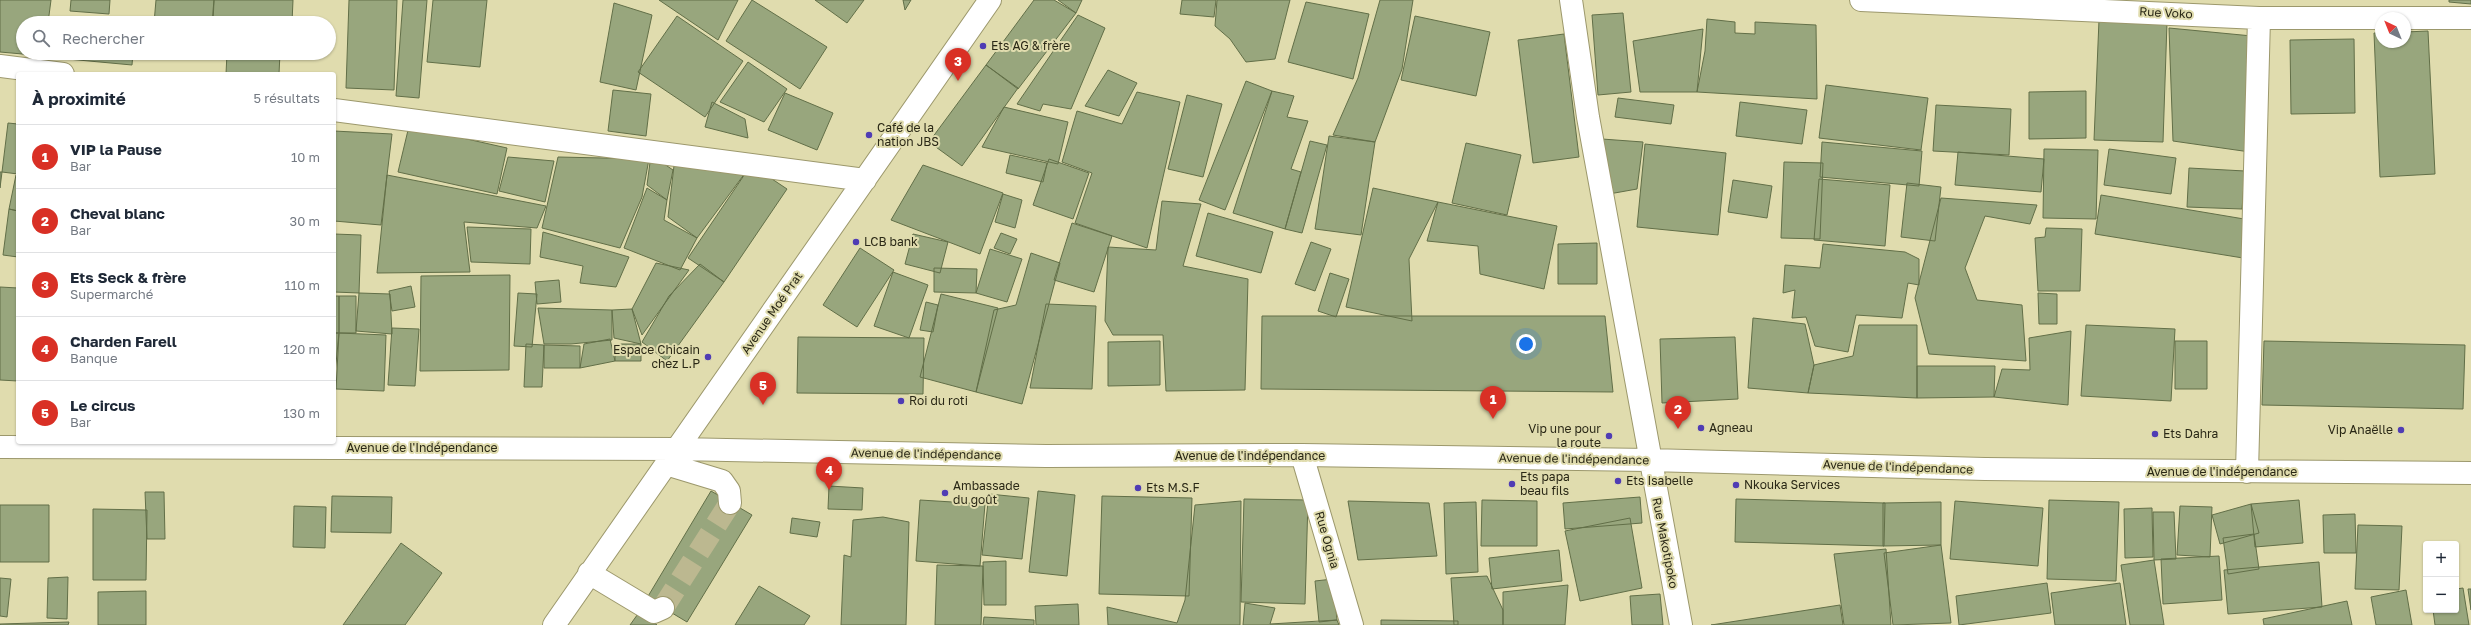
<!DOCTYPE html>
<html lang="fr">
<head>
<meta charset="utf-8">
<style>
	body { margin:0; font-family:"Golos Text",sans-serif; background:#f2f2f3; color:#1f2937 }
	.controls { position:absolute; right:12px; bottom:12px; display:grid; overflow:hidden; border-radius:4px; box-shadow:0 1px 3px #0004 }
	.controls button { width:36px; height:36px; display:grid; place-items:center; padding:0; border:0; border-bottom:1px solid #e0e1e3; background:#fff; color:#1f2937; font:20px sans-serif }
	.compass { position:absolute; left:2375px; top:12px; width:36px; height:36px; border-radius:50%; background:#fff; box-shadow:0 1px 3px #0004; rotate:317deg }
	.you { position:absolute; left:1526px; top:344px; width:14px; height:14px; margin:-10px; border:3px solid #fff; border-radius:50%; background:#1a73e8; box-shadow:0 0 0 6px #1a73e833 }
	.badge { display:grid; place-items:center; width:26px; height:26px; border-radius:50%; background:#d93025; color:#fff; font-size:13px; font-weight:700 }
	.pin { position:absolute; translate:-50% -33px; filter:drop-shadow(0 1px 2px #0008) }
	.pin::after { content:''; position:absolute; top:21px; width:14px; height:12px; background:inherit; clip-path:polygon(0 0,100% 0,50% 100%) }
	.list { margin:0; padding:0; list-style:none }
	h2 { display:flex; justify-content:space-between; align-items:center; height:52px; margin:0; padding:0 16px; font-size:17px }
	h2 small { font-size:13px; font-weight:400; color:#747a83 }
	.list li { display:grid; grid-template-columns:26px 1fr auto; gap:12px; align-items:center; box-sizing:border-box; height:64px; padding:0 16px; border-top:1px solid #e0e1e3 }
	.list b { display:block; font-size:15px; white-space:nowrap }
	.list p { margin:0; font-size:13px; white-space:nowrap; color:#747a83 }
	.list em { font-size:13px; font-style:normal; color:#747a83 }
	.icon { flex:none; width:22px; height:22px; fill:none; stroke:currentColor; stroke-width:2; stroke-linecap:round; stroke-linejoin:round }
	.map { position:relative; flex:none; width:2471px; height:625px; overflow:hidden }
	.search { position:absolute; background:#fff; box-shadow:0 1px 3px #0004; left:16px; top:16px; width:320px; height:44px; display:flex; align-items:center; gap:10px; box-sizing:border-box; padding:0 14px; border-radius:22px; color:#747a83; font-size:15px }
	.panel { position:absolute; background:#fff; box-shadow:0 1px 3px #0004; left:16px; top:72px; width:320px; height:372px; border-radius:4px }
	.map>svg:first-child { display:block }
	.building { fill:#98a67d; stroke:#626f48 }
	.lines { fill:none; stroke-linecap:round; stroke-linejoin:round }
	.minor-tunnel { stroke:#bcb890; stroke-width:22; stroke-dasharray:22 11; stroke-linecap:butt }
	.minor-casing { stroke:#9c986c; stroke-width:24 }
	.minor { stroke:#fff; stroke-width:22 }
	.poi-dot { fill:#4f3cb4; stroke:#e0dcae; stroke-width:1.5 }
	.labels { text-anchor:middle; stroke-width:4; stroke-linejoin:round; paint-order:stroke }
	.street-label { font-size:12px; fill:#2a2816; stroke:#e0dcae }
	.poi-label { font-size:12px; fill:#2a2816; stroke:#e0dcae; text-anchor:start }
</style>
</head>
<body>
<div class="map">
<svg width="2471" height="625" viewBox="0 0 2471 625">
	<rect width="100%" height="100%" fill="#e0dcae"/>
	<path class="building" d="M0,0H51L48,23H23V53H46L45,56L0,52Z
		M71,0H110L109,14L70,11Z
		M156,0H214L212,23H154Z
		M214,0H293L292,23H213Z
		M349,0H397L394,90L346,88Z
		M403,0H427L419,98L396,96Z
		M433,0H487L480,67L427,62Z
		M659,0H738L718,40Z
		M752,0L827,47L800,89L726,41Z
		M815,0H864L847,23Z
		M903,0H911L905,10Z
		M1034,0H1054L1076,13L1018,89L986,65Z
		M1058,0H1082L1076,13Z
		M1182,0H1216L1214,17L1180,14Z
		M1217,0H1290L1275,59L1246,62L1230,39L1215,26Z
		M1380,0H1413L1402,69L1375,142L1333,135L1358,78Z
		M2449,0H2471V4L2449,2Z
		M1306,2L1369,14L1353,79L1288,62Z
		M614,3L652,15L636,90L600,82Z
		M1623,13L1631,92L1598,95L1592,15Z
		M1078,15L1105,28L1071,109L1043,104L1040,111L1017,104Z
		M677,16L743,61L705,117L638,72Z
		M1415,16L1490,32L1476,96L1401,80Z
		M1707,19L1735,22V33L1755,34V22L1816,25L1817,99L1697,92L1705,51Z
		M2099,20L2167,22L2163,142L2094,140Z
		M2169,28L2252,36L2250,152L2173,141Z
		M1703,29L1697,92H1640L1633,41Z
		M2428,31L2435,174L2380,177L2374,33H2381V42H2405V32Z
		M1564,34L1579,157L1533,163L1518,40Z
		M2354,39L2355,113L2291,114L2290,40Z
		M46,53H133L132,65L46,57Z
		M227,53H280L279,74H226Z
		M748,62L787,89L764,122L720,102Z
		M986,65L1018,88L962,166L929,142Z
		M1108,70L1137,83L1119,116L1085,106Z
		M1246,81L1272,91L1225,210L1199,200Z
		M1826,85L1928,98L1921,150L1819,138Z
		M613,90L651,94L646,136L608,131Z
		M1272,91L1294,96L1287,117L1308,121L1291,169L1301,172L1285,229L1233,213Z
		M2086,91V138L2029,139V92Z
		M1137,92L1180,102L1147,248L1075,223L1092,173L1062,162L1077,111L1122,124Z
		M785,93L833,113L817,150L768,130Z
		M1187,95L1222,104L1203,177L1168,169Z
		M1618,98L1674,105L1671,124L1615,117Z
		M712,102L745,119L748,138L705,127Z
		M1740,102L1807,110L1802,144L1736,136Z
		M1936,105L2011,109L2009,155L1933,151Z
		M1004,107L1068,122L1058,164L982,147Z
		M8,123L18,124V174L2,172Z
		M409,126L507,148L497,194L398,172Z
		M334,131L392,134L381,225L334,221Z
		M1329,136L1375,142L1361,235L1315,229Z
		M1602,139L1643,142L1637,189L1609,194Z
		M1310,141L1327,145L1302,233L1285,229Z
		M1822,142L1922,151L1919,186L1820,177Z
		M1466,143L1521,155L1507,215L1452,203Z
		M1645,144L1726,153L1718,235L1637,227Z
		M2044,149L2098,150L2096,219L2043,218Z
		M2109,149L2176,158L2171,194L2104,185Z
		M1958,152L2044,159L2041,192L1955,185Z
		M651,155L673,170L667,200L647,185Z
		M1010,155L1047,163L1043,182L1006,173Z
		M508,157L554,161L545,202L499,191Z
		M558,157L649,159L642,197L620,248L542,228Z
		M675,157L751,165L697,238L668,217Z
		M1049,159L1089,173L1073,219L1033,205Z
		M1784,162L1823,163L1820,239L1781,238Z
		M751,165L787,189L724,282L688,258Z
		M923,165L1003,193L980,254L891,220Z
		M2189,168L2245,171L2242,209L2187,207Z
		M0,172H2L0,188Z
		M16,175H18V211L9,209Z
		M387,175L546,206L537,228L464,222L470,272L377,273Z
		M1819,179L1890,185L1885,246L1814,240Z
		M1733,180L1772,186L1767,218L1728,212Z
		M1907,183L1941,187L1935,241L1901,237Z
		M647,188L667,200L664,220L697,238L680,270L624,248Z
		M1373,188L1438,202L1409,259L1412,321L1346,307Z
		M1003,194L1022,200L1015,228L995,222Z
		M2101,195L2250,220L2243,258L2095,234Z
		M1941,198L2037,205L2030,224L1985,216L1965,268L1977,300L2022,305L2026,361L1929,354L1915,298Z
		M1162,201L1201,204L1183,266L1248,279L1245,390L1166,391L1163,335H1113L1105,321L1108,247L1156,250Z
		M1438,202L1557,226L1544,289L1480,274L1478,246L1427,241Z
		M9,209L18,211V257L3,255Z
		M1208,213L1273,232L1261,273L1196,256Z
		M1072,223L1112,236L1094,292L1054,280Z
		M467,227L531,229L530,264L471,262Z
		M2046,228L2082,229L2080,291H2038L2035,238L2045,237Z
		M543,232L629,257L616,287L580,283L583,266L540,257Z
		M1001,233L1017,239L1010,254L994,248Z
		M334,234L361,235L359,293L334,292Z
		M913,234L948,242L940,273L905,264Z
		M1311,242L1331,249L1315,291L1295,284Z
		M1597,243V284H1558V244Z
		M1823,244L1905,252L1919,259V285L1908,283L1902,318L1856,315L1848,352L1815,346L1806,317L1792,318L1795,290L1783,293L1785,265L1820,268Z
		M860,248L894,270L857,327L823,305Z
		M990,249L1022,259L1007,302L976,293Z
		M1031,253L1060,263L1022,404L976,392L994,310L1016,305Z
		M656,263L689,270L642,335L632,309Z
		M700,264L724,282L667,361L642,342L669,296Z
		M934,268L977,269L976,293L934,292Z
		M893,272L928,285L909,338L874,326Z
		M1330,273L1349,279L1336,317L1318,311Z
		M510,275L509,370L420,371L421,276Z
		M559,280L561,302L537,304L535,282Z
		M411,286L415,307L392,311L389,291Z
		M0,287L18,288V381L0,380Z
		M359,293L390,294L392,334L356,331Z
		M518,293L537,294L532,347L514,346Z
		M2038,293L2057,294V324H2039Z
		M941,294L998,308L976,392L920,377Z
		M334,296H339V333H334Z
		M339,296H356V333H339Z
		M926,302L938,305L933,332L920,330Z
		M1046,304L1096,306L1092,389L1030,388Z
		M538,308L612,310V340L571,344H544Z
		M632,309L641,344L614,338L612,310Z
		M1262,316H1605L1613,392L1261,389Z
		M1753,318L1805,324L1814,365L1808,393L1748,388Z
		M1859,325H1917V398L1808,393L1814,365L1853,356Z
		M2086,325L2175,329L2171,401L2081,396Z
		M392,328L419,329L415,386L388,385Z
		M2071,331L2068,405L1994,397L2002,369L2030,370L2029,338Z
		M334,333H339L334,384Z
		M339,333L386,335L384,391L336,389Z
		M798,337L924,338L923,394L797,393Z
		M1735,337L1738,399L1662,403L1660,339Z
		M610,339L615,361L580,368L584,344Z
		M1160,341V385L1108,386V342Z
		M2175,341H2207V389H2175Z
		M2264,341L2465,345L2463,409L2262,405Z
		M526,344L544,345L542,387H524Z
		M615,344H641V361H615Z
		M544,345L580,346V368H544Z
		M1917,366H1995L1994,397L1917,398Z
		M829,486L863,488L862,510L828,509Z
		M711,491L752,515L687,622L647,598Z
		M1038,491L1075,495L1067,576L1029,572Z
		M145,492H164L165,539H147Z
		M989,494L1029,498L1022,559L982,555Z
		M332,496L392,497L391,533L331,532Z
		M1102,496L1192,498L1189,596L1099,594Z
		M1640,497L1642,523L1565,529L1563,503Z
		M1244,499L1308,500L1305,604L1241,602Z
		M1736,499L1885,503L1884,546L1735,542Z
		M920,500L985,504L980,566L916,561Z
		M1482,500L1537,501V546H1481Z
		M2049,500L2119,502L2116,581L2047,579Z
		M2299,500L2303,543L2255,547L2251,504Z
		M1241,501L1240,625H1108L1107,607L1177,623L1185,600L1195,505Z
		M1348,501L1429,503L1437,556L1358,560Z
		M1955,501L2043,508L2038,566L1950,559Z
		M1476,502L1478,572L1446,574L1444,503Z
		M1941,502V545L1883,546V503Z
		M2251,504L2259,533L2220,544L2212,515Z
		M0,505H49V562H0Z
		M294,506L326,507L325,548L293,547Z
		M2180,506L2212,507L2210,557L2177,555Z
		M2152,508L2153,557L2125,558L2124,509Z
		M93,509L147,510L146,580H93Z
		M2153,512H2174L2176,559L2154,560Z
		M2355,514L2356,553H2324L2323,515Z
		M883,517L909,522L906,625H841L844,555L851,557L853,520Z
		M792,518L820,522L817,537L790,533Z
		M1630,518L1642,588L1580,601L1565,531Z
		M2358,525L2402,526L2399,590L2355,589Z
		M2254,534L2259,569L2228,574L2223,538Z
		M401,543L442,573L405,625H343Z
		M1941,545L1951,623L1893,625L1884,553Z
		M1886,549L1891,625H1844L1834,554Z
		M1559,550L1562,581L1492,589L1489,558Z
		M2219,556L2222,600L2163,604L2161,559Z
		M2154,560L2164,625H2130L2121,565Z
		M1006,561V605H984L983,562Z
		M2319,562L2322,607L2228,614L2224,570Z
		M937,565L983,566L981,625H935Z
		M1487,576L1503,610V625H1454L1451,578Z
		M68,577L67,619L47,618L48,578Z
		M0,578L11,579L7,617L0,616Z
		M1333,579L1337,620L1319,622L1315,581Z
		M2047,583L2051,613L1959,625L1956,596Z
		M2120,583L2126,625H2055L2051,593Z
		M1568,585L1565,625H1503V592Z
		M759,586L810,616L804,625H735Z
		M2463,588L2469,625H2435L2433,610H2456V589Z
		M2468,589H2471V610Z
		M2406,590L2412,625H2376L2371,597Z
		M146,591V625H98V592Z
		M1660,594L1663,625H1632L1630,596Z
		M2347,601L2352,625H2264L2263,619Z
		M1245,603L1275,608L1270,624L1337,620L1339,625H1243Z
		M1078,604L1079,625H1036L1035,606Z
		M1840,605L1843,625H1711Z
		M640,611L657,625H630Z
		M984,617L1034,620V625H983Z
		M1381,620L1458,621V625H1381Z
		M69,622L68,625H0V624Z"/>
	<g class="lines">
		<path class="minor-tunnel" d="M663,608L730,503"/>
		<defs>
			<path id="minor" d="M1571,0L1588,117L1681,625
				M1861,0L2259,18H2471
				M0,66L63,74
				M334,110L865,180
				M0,447L677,449L1046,456L1302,455L1649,460L1985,469L2471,473
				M1302,455L1352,625
				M666,464L722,481L729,491L730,503
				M2247,472L2259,18
				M589,573L654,612L663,608
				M554,625L990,0"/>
		</defs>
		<use href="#minor" class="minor-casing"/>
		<use href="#minor" class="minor"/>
	</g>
	<g class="poi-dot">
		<circle cx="983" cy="46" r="4"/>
		<circle cx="869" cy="135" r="4"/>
		<circle cx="856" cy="242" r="4"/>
		<circle cx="708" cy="357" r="4"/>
		<circle cx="901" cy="401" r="4"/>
		<circle cx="1701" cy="428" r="4"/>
		<circle cx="2401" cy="430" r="4"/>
		<circle cx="2155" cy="434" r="4"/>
		<circle cx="1609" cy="436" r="4"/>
		<circle cx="1618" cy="481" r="4"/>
		<circle cx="1512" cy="484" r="4"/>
		<circle cx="1736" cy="485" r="4"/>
		<circle cx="1138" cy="488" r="4"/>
		<circle cx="945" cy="493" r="4"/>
	</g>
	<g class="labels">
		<g class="street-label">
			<text transform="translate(2166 13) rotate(3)" y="4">Rue Voko</text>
			<text transform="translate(772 313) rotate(-55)" y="4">Avenue Moé Prat</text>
			<text x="422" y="452">Avenue de l'Indépendance</text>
			<text transform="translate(926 454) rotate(1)" y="4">Avenue de l'indépendance</text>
			<text x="1250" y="460">Avenue de l'indépendance</text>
			<text transform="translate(1574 459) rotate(1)" y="4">Avenue de l'indépendance</text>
			<text transform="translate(1898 467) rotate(2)" y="4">Avenue de l'indépendance</text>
			<text x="2222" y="476">Avenue de l'indépendance</text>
			<text transform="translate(1327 540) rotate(74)" y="4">Rue Ognia</text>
			<text transform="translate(1665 543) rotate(79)" y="4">Rue Makotipoko</text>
		</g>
		<g class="poi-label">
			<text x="991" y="50">Ets AG &amp; frère</text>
			<text x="877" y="132">Café de la<tspan x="877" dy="14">nation JBS</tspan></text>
			<text x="864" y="246">LCB bank</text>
			<text x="700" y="354" text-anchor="end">Espace Chicain<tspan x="700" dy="14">chez L.P</tspan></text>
			<text x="909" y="405">Roi du roti</text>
			<text x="1709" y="432">Agneau</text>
			<text x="1601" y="433" text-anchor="end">Vip une pour<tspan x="1601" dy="14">la route</tspan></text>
			<text x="2393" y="434" text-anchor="end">Vip Anaëlle</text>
			<text x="2163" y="438">Ets Dahra</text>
			<text x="1520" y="481">Ets papa<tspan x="1520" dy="14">beau fils</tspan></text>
			<text x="1626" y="485">Ets Isabelle</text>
			<text x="1744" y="489">Nkouka Services</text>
			<text x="953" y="490">Ambassade<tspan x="953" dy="14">du goût</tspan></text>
			<text x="1146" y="492">Ets M.S.F</text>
		</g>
	</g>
</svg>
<div class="controls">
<button>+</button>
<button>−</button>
</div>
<svg class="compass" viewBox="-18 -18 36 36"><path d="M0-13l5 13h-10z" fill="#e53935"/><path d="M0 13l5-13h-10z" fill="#747a83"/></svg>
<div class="you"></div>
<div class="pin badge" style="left:1493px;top:419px">1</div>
<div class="pin badge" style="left:1678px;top:429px">2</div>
<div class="pin badge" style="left:958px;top:81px">3</div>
<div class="pin badge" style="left:829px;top:490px">4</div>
<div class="pin badge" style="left:763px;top:405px">5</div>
<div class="search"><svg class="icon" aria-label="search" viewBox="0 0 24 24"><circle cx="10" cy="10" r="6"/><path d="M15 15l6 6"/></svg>Rechercher</div>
<section class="panel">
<h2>À proximité<small>5 résultats</small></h2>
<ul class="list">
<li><span class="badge">1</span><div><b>VIP la Pause</b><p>Bar</p></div><em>10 m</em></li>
<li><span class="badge">2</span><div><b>Cheval blanc</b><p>Bar</p></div><em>30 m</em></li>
<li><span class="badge">3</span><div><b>Ets Seck &amp; frère</b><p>Supermarché</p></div><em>110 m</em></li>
<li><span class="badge">4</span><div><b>Charden Farell</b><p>Banque</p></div><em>120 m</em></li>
<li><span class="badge">5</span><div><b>Le circus</b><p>Bar</p></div><em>130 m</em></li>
</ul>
</section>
</div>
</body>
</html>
